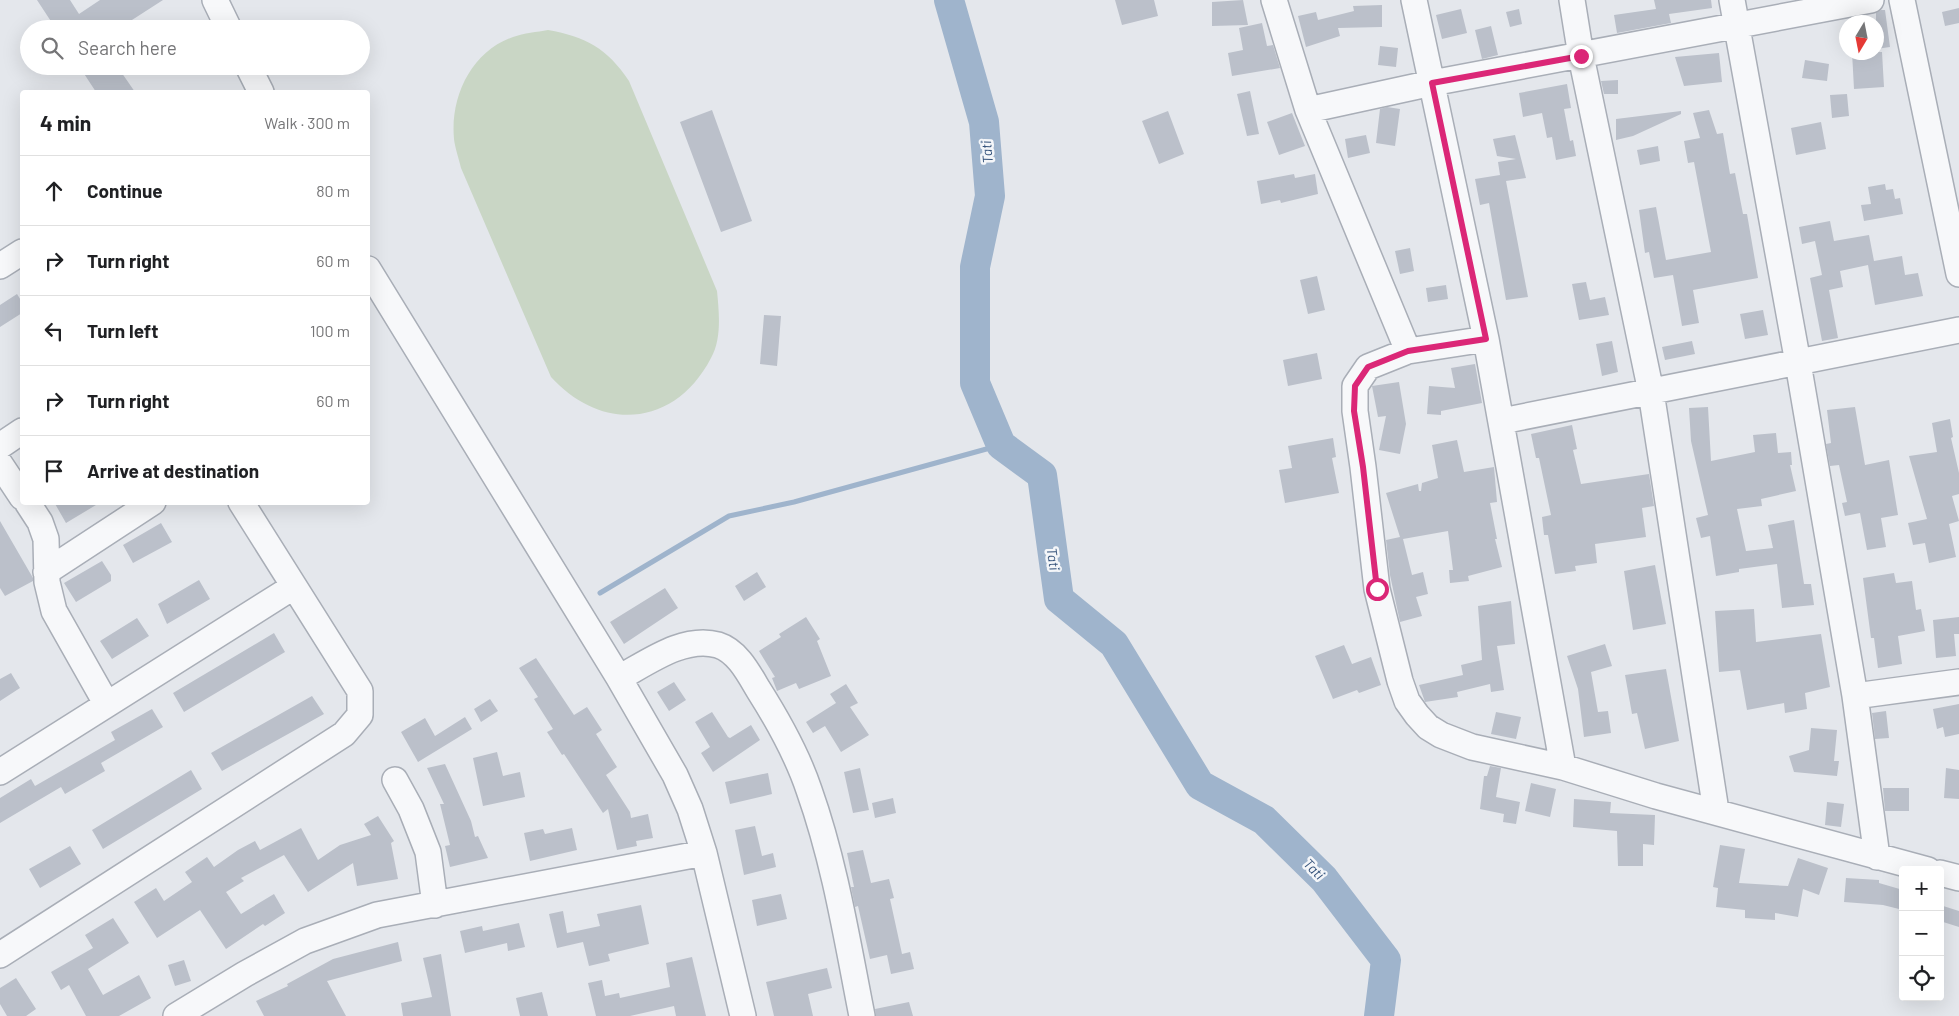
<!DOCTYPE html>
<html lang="en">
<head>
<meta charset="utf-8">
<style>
	body { margin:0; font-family:Barlow,sans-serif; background:#f6f6f6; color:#202124 }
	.controls { position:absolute; right:15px; bottom:15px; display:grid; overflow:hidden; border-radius:5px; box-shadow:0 5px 20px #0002 }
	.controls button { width:45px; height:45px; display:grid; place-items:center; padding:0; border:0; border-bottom:1px solid #e0e0e0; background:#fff; color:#202124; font:25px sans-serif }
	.compass { position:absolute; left:1839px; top:15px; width:45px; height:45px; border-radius:50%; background:#fff; box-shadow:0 5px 20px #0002; rotate:190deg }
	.stop { position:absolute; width:15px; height:15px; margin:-11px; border:4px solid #db2777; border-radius:50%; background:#fff }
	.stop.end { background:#db2777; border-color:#fff; box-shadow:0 1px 5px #0008 }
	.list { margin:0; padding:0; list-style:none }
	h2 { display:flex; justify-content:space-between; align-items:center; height:65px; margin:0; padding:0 20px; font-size:21px }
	h2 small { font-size:16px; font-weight:400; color:#757577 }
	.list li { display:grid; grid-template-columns:32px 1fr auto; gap:15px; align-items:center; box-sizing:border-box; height:70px; padding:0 20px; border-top:1px solid #e0e0e0 }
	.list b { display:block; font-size:19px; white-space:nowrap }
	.list em { font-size:16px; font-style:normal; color:#757577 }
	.icon { flex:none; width:28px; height:28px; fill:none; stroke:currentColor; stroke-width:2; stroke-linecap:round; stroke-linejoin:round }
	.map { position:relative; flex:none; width:1959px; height:1016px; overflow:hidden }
	.search { position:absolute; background:#fff; box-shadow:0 5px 20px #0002; left:20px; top:20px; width:350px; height:55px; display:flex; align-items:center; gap:12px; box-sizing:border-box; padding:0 18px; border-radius:28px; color:#757577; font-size:19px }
	.panel { position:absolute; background:#fff; box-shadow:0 5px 20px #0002; left:20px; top:90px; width:350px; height:415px; border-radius:5px }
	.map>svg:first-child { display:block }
	.green { fill:#c9d6c5 }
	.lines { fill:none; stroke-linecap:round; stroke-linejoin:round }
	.stream { stroke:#9fb4cc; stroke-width:5 }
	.river { stroke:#9fb4cc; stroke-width:30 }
	.building { fill:#bbc0ca }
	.minor-casing { stroke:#a9aeb7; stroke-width:28 }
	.minor { stroke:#f7f8fa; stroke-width:25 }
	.route { stroke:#db2777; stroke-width:6 }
	.labels { text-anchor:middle; stroke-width:5; stroke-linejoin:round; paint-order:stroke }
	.water-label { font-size:14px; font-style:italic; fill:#34527a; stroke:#f4f6f9 }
</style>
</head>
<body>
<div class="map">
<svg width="1959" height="1016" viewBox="0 0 1959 1016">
	<rect width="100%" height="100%" fill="#e4e7ec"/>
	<path class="green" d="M548,30C586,37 607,48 629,81L717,291C719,312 722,339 711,358C675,427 602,433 551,377L461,168C459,159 455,148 454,139C450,96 472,51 513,37C524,33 537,32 548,30Z"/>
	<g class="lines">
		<path class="stream" d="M600,593L729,516L794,502L1001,445"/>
		<path class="river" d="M949,0L984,122L990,196L975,267V383L1001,445L1042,475L1059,599L1114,644L1200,785L1264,820L1324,879L1386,960L1379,1016"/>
	</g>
	<path class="building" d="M37,0H70L79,14L100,0H163L118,29H56Z
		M1115,0H1154L1158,16L1122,25Z
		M1243,0L1248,25L1212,26V2Z
		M1654,0H1711L1712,8L1669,14L1671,23L1617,33L1614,15L1656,9Z
		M1382,5V27L1338,28L1340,36L1306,47L1298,16L1316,12L1318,20L1354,11L1353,6Z
		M1959,8V23L1945,26L1942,12Z
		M1461,9L1467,33L1442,39L1436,15Z
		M1519,9L1522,24L1510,27L1506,12Z
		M1881,10H1885L1890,47L1876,49V13Z
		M1262,23L1267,46L1273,45L1280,68L1232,76L1228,53L1243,50L1239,28Z
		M1491,26L1498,55L1482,59L1475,30Z
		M1380,46L1398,48L1396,67L1378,65Z
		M1852,52H1882L1884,87L1854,89Z
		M1719,53L1722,82L1684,86L1675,57Z
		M1805,60L1829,64L1827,81L1802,78Z
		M79,66H117L135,92H96Z
		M1618,80V94H1604L1601,81Z
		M1567,84L1571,108L1564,109L1570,141L1573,140L1576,156L1556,160L1552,137L1547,138L1542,113L1523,117L1519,93Z
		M1250,91L1259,134L1247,136L1237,94Z
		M1847,94L1849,116L1832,118L1830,95Z
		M1387,107L1400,109L1395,146L1376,143L1380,109Z
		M712,110L752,221L721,232L680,122Z
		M1709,110L1717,134L1723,133L1730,174L1735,173L1743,214H1747L1758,278L1693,290L1699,323L1682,326L1673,275L1654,278L1649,252L1645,253L1639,210L1656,207L1666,260L1711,252L1694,162L1688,163L1684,141L1700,138L1693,113Z
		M1168,111L1184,154L1159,164L1142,121Z
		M1681,111V114L1633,136L1616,140V119Z
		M1292,113L1305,146L1279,155L1267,122Z
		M1821,122L1826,149L1796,155L1791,128Z
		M1366,135L1370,153L1348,158L1345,139Z
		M1515,135L1526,178L1506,181L1528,297L1506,300L1489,203L1480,205L1475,179L1500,175L1498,162L1516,159L1497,156L1493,139Z
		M1658,146L1660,161L1640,165L1637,150Z
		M1294,174L1295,178L1315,174L1318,194L1281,203L1280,200L1261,204L1257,181Z
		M1885,184L1886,190L1893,189L1895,199L1900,198L1903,214L1864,221L1861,205L1871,204L1868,187Z
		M1830,221L1834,241L1869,235L1874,261L1902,256L1905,275L1918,273L1923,296L1875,305L1868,265L1840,271L1843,287L1829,290L1838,338L1822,341L1810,278L1822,275L1815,241L1802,244L1799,227Z
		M1410,248L1414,271L1400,274L1395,251Z
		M1317,276L1325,310L1308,314L1300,280Z
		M1586,282L1590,300L1605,297L1609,315L1579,320L1572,284Z
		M1446,285L1448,299L1428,302L1426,288Z
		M17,294L22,302V313L0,327V305Z
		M1763,310L1768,335L1745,339L1740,314Z
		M764,315L781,316L777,366L760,364Z
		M1612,341L1618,372L1602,376L1596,344Z
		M1692,341L1695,354L1665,360L1662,347Z
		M1317,353L1322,379L1288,386L1283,360Z
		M1475,364L1482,403L1441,411V415L1427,414L1429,386L1455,388L1451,368Z
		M1399,382L1406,424L1400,454L1379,450L1386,416L1378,417L1372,386Z
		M1708,407L1711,461L1755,452L1753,435L1776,433L1778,453L1791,452L1792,465H1790L1796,491L1761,499L1762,506L1737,509L1746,551L1773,548L1768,525L1794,520L1804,584H1811L1814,605L1782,608L1777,564L1739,569V572L1716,576L1710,536L1701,538L1696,518L1708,515L1691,441L1689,408Z
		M1855,407L1865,465L1889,460L1898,515L1881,518L1886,547L1867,550L1860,513L1845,516L1842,503L1847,502L1839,465L1830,466L1826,444L1831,443L1827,410Z
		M1950,419L1953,437L1951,438L1959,473V494L1952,496L1959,521L1949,524L1956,557L1929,563L1925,543L1913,545L1908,523L1927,519L1909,456L1937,452L1932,423Z
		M1572,425L1577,449L1573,450L1581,484L1649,474L1654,506L1642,508L1646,537L1595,544L1597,563L1575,566L1576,571L1555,574L1548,535H1544L1542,517L1551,515L1539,458H1536L1531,434Z
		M1333,438L1336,457L1332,458L1339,493L1285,503L1279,470L1292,468L1288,446Z
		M1457,440L1464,472L1494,467L1497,502L1490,503L1497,539H1495L1502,567L1468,576L1469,581L1450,583L1449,570H1453L1448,531L1403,539L1412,575L1423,572L1428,594L1416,597L1422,616L1400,622L1390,575L1386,540L1400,537L1386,493L1418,484L1419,491H1421L1422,483L1438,478L1432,445Z
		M54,502H101L66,523Z
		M0,521L33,578V581L5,596L0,588Z
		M161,523L172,542L133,563L123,545Z
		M102,561L111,575V581L76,602L64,583Z
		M1655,565L1666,624L1633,630L1624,571Z
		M757,572L766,587L744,601L735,586Z
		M1894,573L1896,583L1912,581L1916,610L1921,609L1925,631L1898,636L1902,664L1878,668L1874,638H1871L1863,578Z
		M199,580L210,599L167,624L158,604Z
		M665,588L678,608L624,644L610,622Z
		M1511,601L1515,644L1497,646L1504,690L1491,692L1490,684L1457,692L1458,697L1425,702L1419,685L1463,675L1461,665L1482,660L1478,606Z
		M1754,609L1756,642L1821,634L1830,687L1805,693L1807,709L1785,713L1784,703L1747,710L1740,670L1719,672L1715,611Z
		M806,617L820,639L817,641L831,676L799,689L796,683L777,691L772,678L775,677L759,651L781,637L779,634Z
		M1959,617V634H1954L1956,656L1936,658L1933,620Z
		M137,618L149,636L112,659L100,641Z
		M274,633L285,652L184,712L173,693Z
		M1605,644L1612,666L1591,672L1598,712L1608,711L1611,733L1584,737L1578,689L1567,656Z
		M1344,645L1352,664L1371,657L1381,685L1359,693L1357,690L1333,699L1315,656Z
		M536,658L574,715L587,707L602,730L596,734L617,767L606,775L630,812L631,818L648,814L653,838L636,841L637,846L617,850L608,809L603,813L564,754L562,755L547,732L553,729L534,699L538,697L519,668Z
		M1666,669L1679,741L1645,749L1637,713L1632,714L1625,675Z
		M11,673L20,688L0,701V679Z
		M674,682L686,700L669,711L657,692Z
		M846,684L858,703L850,707L869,735L841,752L825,726L813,733L806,722L836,703L830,694Z
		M312,696L324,714L222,771L211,753Z
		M490,699L498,711L481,722L474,709Z
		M1959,704V734L1945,737L1943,727L1937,729L1933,709Z
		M152,709L163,727L101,763L105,771L65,794L61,787L0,823V798L31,779L35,786L115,740L111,732Z
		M1886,711L1889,738L1875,739L1872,713Z
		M712,712L728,737L730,738L751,725L760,740L713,772L701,753L710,747L695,722Z
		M1496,712L1521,717L1516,739L1491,734Z
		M465,717L472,729L418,762L401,732L425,718L435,736Z
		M1811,728L1837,730L1834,761H1839L1837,776L1794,772L1789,756L1809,750Z
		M497,752L503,776L520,772L525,797L483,806L473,758Z
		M445,764L471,821L475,837L478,836L488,858L450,867L445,846L450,845L440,804H444L427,768Z
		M1490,766L1501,768L1496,797L1520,802L1516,824L1503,822L1504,814L1480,809L1484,776H1487Z
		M860,768L869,810L853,813L844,772Z
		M1946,768L1959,770V799L1944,798Z
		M191,770L202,789L103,849L92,830Z
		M768,773L772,794L730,804L725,782Z
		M1531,783L1556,789L1550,817L1525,811Z
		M1883,788H1909V811H1885Z
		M893,798L896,813L875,818L872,803Z
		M1574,799L1611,802L1610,813L1655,815L1654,845L1643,844V866H1618L1617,831L1573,827Z
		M1827,802L1844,804L1841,827L1825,825Z
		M378,816L394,841L391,843L398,879L357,886L353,863L308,892L284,855L241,878L244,881L226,892L241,914L274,894L285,913L265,926L263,924L226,949L200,910L157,938L134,902L156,888L164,901L192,882L185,872L207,857L214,867L238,850L255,841L260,850L301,828L318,860L340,845L371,835L364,824Z
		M755,826L762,856L773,853L776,867L744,875L735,830Z
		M572,828L577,850L530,861L524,833L543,829L545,834Z
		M1720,845L1745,849L1739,883L1788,886L1798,858L1828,868L1819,895L1803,889L1798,917L1775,913V920L1745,918V910L1716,907L1718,888L1713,887Z
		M70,846L81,864L40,888L29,869Z
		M863,850L871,883L889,879L894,898L890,899L902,954L910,952L914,969L891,974L887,955L870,959L858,906L855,907L851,887H854L847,853Z
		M1846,878L1879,880V883L1903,890V910L1883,905L1844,902Z
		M781,894L787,919L757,926L752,900Z
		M641,905L649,944L608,954L610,961L589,966L583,942L557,948L549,914L563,911L567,933L600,926L597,914Z
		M1940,905L1959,911V927L1940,921Z
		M113,918L129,943L88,969L103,995L139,975L151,998L119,1016H86L69,985L61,990L51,972L93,948L85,935Z
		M519,923L525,947L508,951L507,943L465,953L460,931L482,926L483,931Z
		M398,942L402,961L327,981L346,1016H264L256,1001L288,986L287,984L333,959Z
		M441,954L451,1016H403L401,1003L432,997L423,958Z
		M692,957L706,1016H676L674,1006L630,1016H596L588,983L602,980L605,996L619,993L620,998L670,987L666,963Z
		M184,960L191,981L175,986L168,965Z
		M827,968L832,988L808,994L813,1016H774L766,982Z
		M16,978L36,1009L26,1016H7L0,1004V988Z
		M542,992L548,1016H520L516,998Z
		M909,1002L913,1016H876L875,1009Z"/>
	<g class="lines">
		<defs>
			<path id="minor" d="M215,0L229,29
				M1274,0L1308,110L1408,351
				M1414,0L1486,339L1563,767
				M1572,0L1581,56L1651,392L1716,811
				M1732,0L1798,363L1855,696L1877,857
				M1902,0L1959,274
				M248,66L261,92
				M1308,110L1432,83L1871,0
				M0,266L22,252
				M368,269L619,678L675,775L690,809L704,853L743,1016
				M1486,339L1408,351L1368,367L1355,386V411L1363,467L1377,589L1400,681L1407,701L1417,715L1428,727L1441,735L1472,747L1563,767L1656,796L1928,870
				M1502,421L1959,330
				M0,446L22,431
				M0,464L22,497
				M27,502L40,522L46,539L47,582L54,611L106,703
				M46,572L153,502
				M619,678C647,663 684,635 718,645C737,651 748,672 758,689C777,719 798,757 809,790C835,863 847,940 862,1016
				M1855,696L1959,682
				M0,772L293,587
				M395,780L411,809L428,852L435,905
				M1940,873L1959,878
				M0,955L344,734L360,715V691L241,502
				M176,1016L245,974L305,941L377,915L704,853"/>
		</defs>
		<use href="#minor" class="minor-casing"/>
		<use href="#minor" class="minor"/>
	</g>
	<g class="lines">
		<path class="route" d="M1377,589L1363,467L1354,411L1355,386L1368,367L1408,351L1486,339L1432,83L1581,56"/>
	</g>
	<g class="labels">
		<g class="water-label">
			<text transform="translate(987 152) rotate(-95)" y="5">Tati</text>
			<text transform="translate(1053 559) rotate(82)" y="5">Tati</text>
			<text transform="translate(1314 869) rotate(45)" y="5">Tati</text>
		</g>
	</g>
</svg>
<div class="controls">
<button>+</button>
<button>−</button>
<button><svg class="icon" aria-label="locate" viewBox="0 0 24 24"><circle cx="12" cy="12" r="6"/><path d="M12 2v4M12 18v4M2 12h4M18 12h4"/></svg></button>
</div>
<svg class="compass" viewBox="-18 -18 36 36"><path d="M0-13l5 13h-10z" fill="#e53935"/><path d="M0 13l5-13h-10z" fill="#757577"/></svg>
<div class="stop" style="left:1377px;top:589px"></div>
<div class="stop end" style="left:1581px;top:56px"></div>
<div class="search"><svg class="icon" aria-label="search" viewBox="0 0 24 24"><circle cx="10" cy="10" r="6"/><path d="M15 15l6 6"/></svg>Search here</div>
<section class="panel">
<h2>4 min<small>Walk · 300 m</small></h2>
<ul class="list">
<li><svg class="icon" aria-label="ahead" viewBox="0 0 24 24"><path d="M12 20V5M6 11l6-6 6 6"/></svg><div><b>Continue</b></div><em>80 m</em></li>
<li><svg class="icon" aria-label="right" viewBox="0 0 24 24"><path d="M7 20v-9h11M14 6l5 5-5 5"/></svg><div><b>Turn right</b></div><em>60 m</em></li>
<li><svg class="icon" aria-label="left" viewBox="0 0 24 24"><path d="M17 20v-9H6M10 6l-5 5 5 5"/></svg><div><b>Turn left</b></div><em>100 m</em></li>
<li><svg class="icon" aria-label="right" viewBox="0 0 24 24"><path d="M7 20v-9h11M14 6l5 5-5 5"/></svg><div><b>Turn right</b></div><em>60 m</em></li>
<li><svg class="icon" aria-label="arrive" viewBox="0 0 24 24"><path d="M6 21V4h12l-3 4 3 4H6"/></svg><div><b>Arrive at destination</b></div></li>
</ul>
</section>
</div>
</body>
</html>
